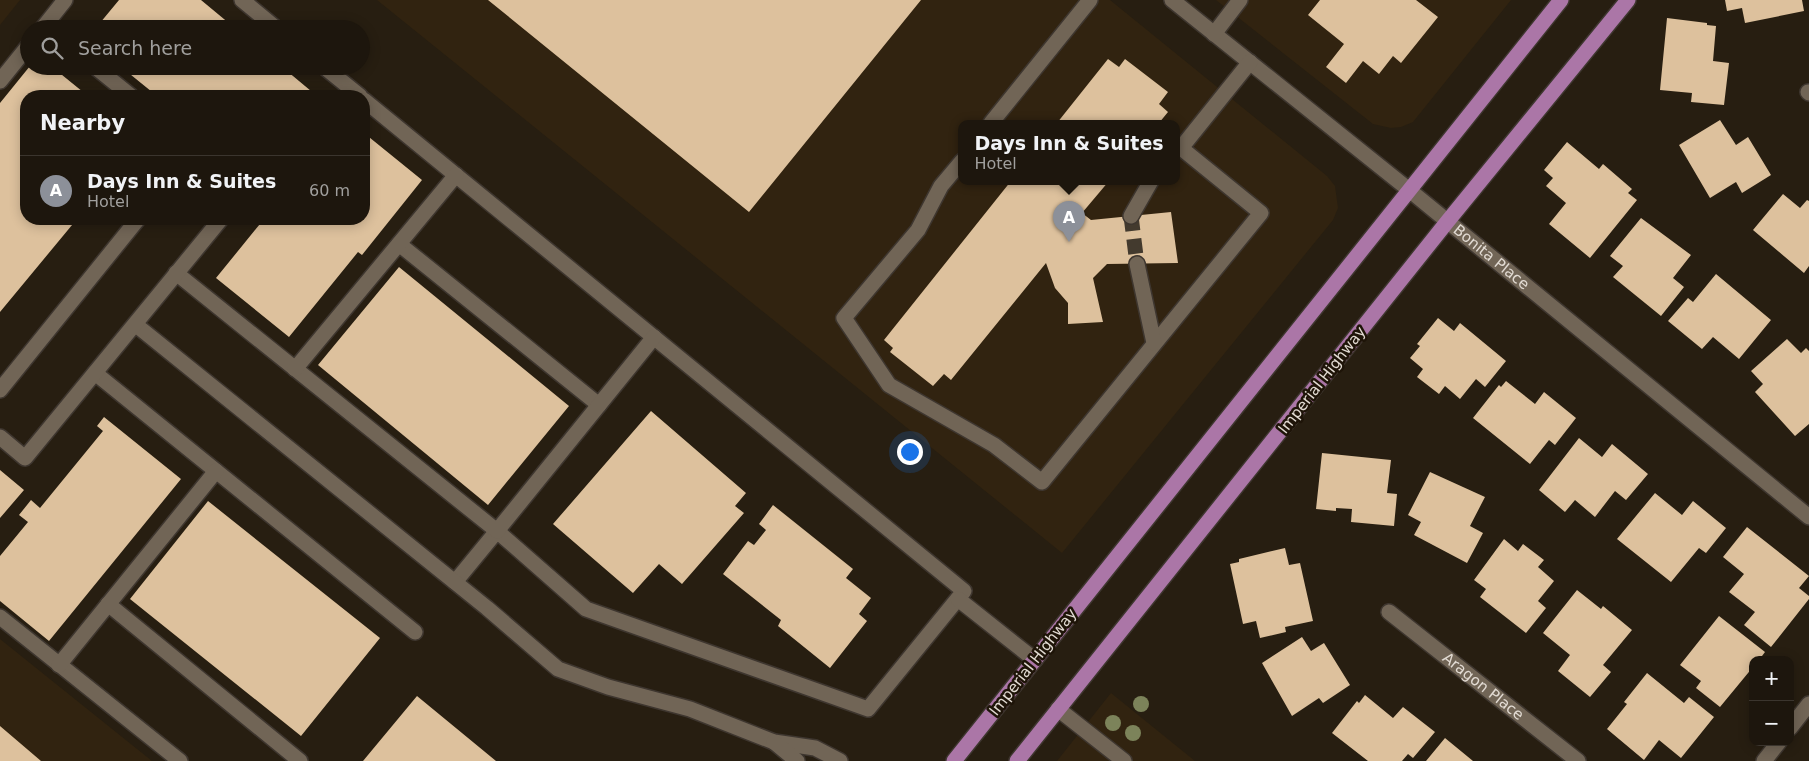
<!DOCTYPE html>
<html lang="en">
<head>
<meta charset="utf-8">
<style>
	body { margin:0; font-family:"DejaVu Sans",sans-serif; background:#251f16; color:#f1f3f6 }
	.controls { position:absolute; right:15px; bottom:15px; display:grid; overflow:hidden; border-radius:10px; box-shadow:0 2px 12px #0003 }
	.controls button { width:45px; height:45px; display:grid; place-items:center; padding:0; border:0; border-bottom:1px solid #3b352e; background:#1d160d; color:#f1f3f6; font:25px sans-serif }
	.you { position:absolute; left:909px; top:451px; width:18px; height:18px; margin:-12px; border:4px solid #fff; border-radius:50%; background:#1a73e8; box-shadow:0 0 0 8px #1a73e833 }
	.badge { display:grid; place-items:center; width:32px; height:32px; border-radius:50%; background:#8c9099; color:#fff; font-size:16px; font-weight:700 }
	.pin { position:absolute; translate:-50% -41px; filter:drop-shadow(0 1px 2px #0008) }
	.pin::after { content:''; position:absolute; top:26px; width:18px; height:15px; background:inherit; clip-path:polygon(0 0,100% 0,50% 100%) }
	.popup { position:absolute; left:958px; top:120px; width:222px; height:65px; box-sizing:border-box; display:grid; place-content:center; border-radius:10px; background:#1d160d; filter:drop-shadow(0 1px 4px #0005); font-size:16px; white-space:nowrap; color:#a09f9d }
	.popup b { font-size:19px; color:#f1f3f6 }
	.popup::after { content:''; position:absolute; left:50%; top:100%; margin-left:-10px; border:10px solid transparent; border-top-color:#1d160d }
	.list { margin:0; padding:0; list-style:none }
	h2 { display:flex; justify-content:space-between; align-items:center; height:65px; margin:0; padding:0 20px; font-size:21px }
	h2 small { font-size:16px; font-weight:400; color:#a09f9d }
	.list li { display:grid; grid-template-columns:32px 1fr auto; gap:15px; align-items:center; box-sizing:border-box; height:70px; padding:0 20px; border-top:1px solid #3b352e }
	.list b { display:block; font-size:19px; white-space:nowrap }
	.list p { margin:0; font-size:16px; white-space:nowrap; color:#a09f9d }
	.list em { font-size:16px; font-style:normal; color:#a09f9d }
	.icon { flex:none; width:28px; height:28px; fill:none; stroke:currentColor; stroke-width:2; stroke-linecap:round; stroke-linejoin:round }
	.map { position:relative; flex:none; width:1809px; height:761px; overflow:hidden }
	.search { position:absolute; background:#1d160d; box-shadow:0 2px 12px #0003; left:20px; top:20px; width:350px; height:55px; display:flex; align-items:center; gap:12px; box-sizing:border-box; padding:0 18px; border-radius:28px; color:#a09f9d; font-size:19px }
	.panel { position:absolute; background:#1d160d; box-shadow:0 2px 12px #0003; left:20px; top:90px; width:350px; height:135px; border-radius:20px }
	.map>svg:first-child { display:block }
	.built { fill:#312310; fill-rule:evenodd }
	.building { fill:#ddc19d }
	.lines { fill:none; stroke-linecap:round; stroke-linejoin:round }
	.minor-tunnel { stroke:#433a2e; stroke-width:15; stroke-dasharray:15 8; stroke-linecap:butt }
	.minor-casing { stroke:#3e362f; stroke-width:18 }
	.major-casing { stroke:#3e362f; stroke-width:18 }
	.minor { stroke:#716556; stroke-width:15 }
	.major { stroke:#ab76a7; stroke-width:15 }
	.tree { fill:#7c835a }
	.labels { text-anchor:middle; stroke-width:5; stroke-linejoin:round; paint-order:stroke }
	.street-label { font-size:15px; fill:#e2dbd3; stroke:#1e1408 }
</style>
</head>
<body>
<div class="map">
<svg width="1809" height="761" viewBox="0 0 1809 761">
	<rect width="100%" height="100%" fill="#271e11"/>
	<path class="built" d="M0,0H20L0,25Z
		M377,0H1110L1327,176L1335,186L1338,208L1333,220L1062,553ZM962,123H1176V181H962Z
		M1216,0H1511L1413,122L1401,127L1391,128L1373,124Z
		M0,639L152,761H0Z
		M1111,693L1195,761H1057Z"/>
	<path class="building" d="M119,0H201L236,29H95Z
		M488,0H921L749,212Z
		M1320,0H1416L1438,17L1401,63L1393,56L1379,74L1363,61L1346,83L1326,67L1344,44L1308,15Z
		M1725,0H1802L1804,11L1745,23L1742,8L1727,11Z
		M1667,18L1707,23V25L1716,26L1713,61L1729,63L1724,105L1691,102L1692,93L1660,90Z
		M1108,59L1119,67L1125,59L1168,92L1159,104L1168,112L1159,123H1057Z
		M30,66H51L88,96H26V219H77L0,312V103Z
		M120,66H281L317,96H157Z
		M1720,120L1736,145L1748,137L1771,175L1742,193L1736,182L1710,198L1679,145Z
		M364,133L422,180L362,255L358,252L289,337L216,278L264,219H364Z
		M1567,142L1599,169L1603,164L1632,189L1628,193L1637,200L1590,258L1549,224L1566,203L1546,186L1553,178L1544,170Z
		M1011,181H1109L1082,213L1091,220L1171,212L1178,263L1107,264L1093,278L1103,322L1068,324V303L1055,288L1046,263L951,380L944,374L933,386L890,352L893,348L884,340Z
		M1783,194L1800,208L1807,200L1809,201V266L1804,273L1753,230Z
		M1641,218L1691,255L1673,278L1684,287L1661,316L1613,277L1623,266L1610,256Z
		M399,267L569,406L488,505L318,365Z
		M1716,274L1771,320L1739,359L1713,337L1702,349L1668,321L1688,298L1693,302Z
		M1438,318L1454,331L1460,323L1506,361L1485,387L1476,379L1460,399L1445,386L1439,394L1417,377L1423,369L1410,358L1420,346L1417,344Z
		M1787,339L1801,353L1806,348L1809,351V424L1795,436L1755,392L1763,384L1751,371Z
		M1506,381L1535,404L1544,392L1576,418L1555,445L1549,440L1530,464L1473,418L1499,385L1501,387Z
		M651,411L746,493L735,506L744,513L682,584L659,564L633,593L553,524Z
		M104,417L181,479L49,641L0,601V556L28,522L19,515L31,500L40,508L103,431L97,426Z
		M1579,438L1602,457L1612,444L1648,474L1626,500L1615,491L1595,517L1575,500L1565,512L1539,490Z
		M1322,453L1391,460L1387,493L1397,494L1394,526L1351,522L1352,509L1336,508V511L1316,509Z
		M0,470L24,490L0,518Z
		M1430,472L1485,497L1470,526L1483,533L1467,563L1414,535L1421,522L1408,515Z
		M1655,493L1682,515L1693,501L1726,528L1706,553L1699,548L1671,582L1617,539Z
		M208,501L380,638L301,736L130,599Z
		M773,505L853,569L846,578L871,598L859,614L867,621L830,668L778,626L781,620L723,574L748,541L754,545L766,530L759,524Z
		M1747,527L1809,576L1799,588L1809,596V599L1771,647L1744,625L1755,612L1729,592L1744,574L1723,557Z
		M1504,539L1518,551L1523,544L1544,560L1538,567L1554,581L1538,601L1546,608L1526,633L1480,597L1486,589L1474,580Z
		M1285,548L1289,565L1300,563L1313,621L1285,627L1286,632L1260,638L1256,621L1243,624L1230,564L1239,562V559Z
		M1577,590L1601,609L1603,606L1632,630L1603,665L1611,672L1590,697L1558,671L1570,655L1543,633Z
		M1719,616L1765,652L1759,660H1753V667L1720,707L1696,688L1701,681L1680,665Z
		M1302,637L1311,651L1324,643L1350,685L1323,703L1319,698L1292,716L1262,663Z
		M1647,673L1684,703L1689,697L1714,717L1681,758L1659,740L1644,760L1607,729L1627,704L1624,702Z
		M1365,695L1393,718L1403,707L1435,732L1413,758L1408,754L1402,761H1368L1332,733L1357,701L1359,703Z
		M417,696L496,761H363Z
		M0,726L41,761H0Z
		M1445,738L1473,761H1426Z"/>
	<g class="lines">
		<path class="minor-tunnel" d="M1131,216L1137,264"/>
		<defs>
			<g id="minor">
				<path d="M242,0L277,29"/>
				<path id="s1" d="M1172,0L1408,189L1809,517"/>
				<path d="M42,29L65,0"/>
				<path d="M1214,34L1240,0"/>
				<path d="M94,66L131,96"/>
				<path d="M323,66L360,96"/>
				<path d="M0,81L29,45"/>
				<path d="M1808,92L1809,93"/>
				<path d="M364,100L964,591L868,709L586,609L497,531L455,582"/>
				<path d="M991,123L1090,0"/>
				<path d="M962,161L941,186L918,230L844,318L889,385L994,445L1042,482L1261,213L1181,148L1250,62"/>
				<path d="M1131,216L1151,181"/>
				<path d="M399,244L599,405"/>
				<path d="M1137,264L1154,343"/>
				<path d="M176,273L497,531L654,337"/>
				<path d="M136,325L487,608L558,669L608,687L690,709L774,742L815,748L840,761"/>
				<path d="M295,369L456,175"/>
				<path d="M95,373L415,632"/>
				<path d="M0,390L138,219"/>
				<path d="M0,437L25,458L221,219"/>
				<path d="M958,599L1035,660"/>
				<path d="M108,604L300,761"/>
				<path id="s2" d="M1389,612L1578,761"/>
				<path d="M0,617L180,761"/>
				<path d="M59,665L216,471"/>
				<path d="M1058,709L1124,761"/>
				<path d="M1790,728L1809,704"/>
				<path d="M774,742L797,761"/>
				<path d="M1764,761L1779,742"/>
			</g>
			<path id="major" d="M954,761L1561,0
				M1017,761L1447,222L1628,0"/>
		</defs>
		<use href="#minor" class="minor-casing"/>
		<use href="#major" class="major-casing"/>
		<use href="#minor" class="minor"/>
		<use href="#major" class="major"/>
	</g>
	<g class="tree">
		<circle cx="1141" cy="704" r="8"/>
		<circle cx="1113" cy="723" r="8"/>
		<circle cx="1133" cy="733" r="8"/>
	</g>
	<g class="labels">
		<g class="street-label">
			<text dy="5" stroke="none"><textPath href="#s1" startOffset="410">Bonita Place</textPath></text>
			<text transform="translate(1322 380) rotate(-52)" y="5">Imperial Highway</text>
			<text transform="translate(1033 662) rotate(-52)" y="5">Imperial Highway</text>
			<text dy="5" stroke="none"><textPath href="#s2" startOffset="120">Aragon Place</textPath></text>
		</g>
	</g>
</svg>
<div class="controls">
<button>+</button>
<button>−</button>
</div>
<div class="you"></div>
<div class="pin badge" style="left:1069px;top:242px">A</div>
<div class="popup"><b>Days Inn &amp; Suites</b>Hotel</div>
<div class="search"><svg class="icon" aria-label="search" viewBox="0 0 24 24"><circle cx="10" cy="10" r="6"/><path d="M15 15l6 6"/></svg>Search here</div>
<section class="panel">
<h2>Nearby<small></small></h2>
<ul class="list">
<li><span class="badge">A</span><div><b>Days Inn &amp; Suites</b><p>Hotel</p></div><em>60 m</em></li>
</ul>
</section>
</div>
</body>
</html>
